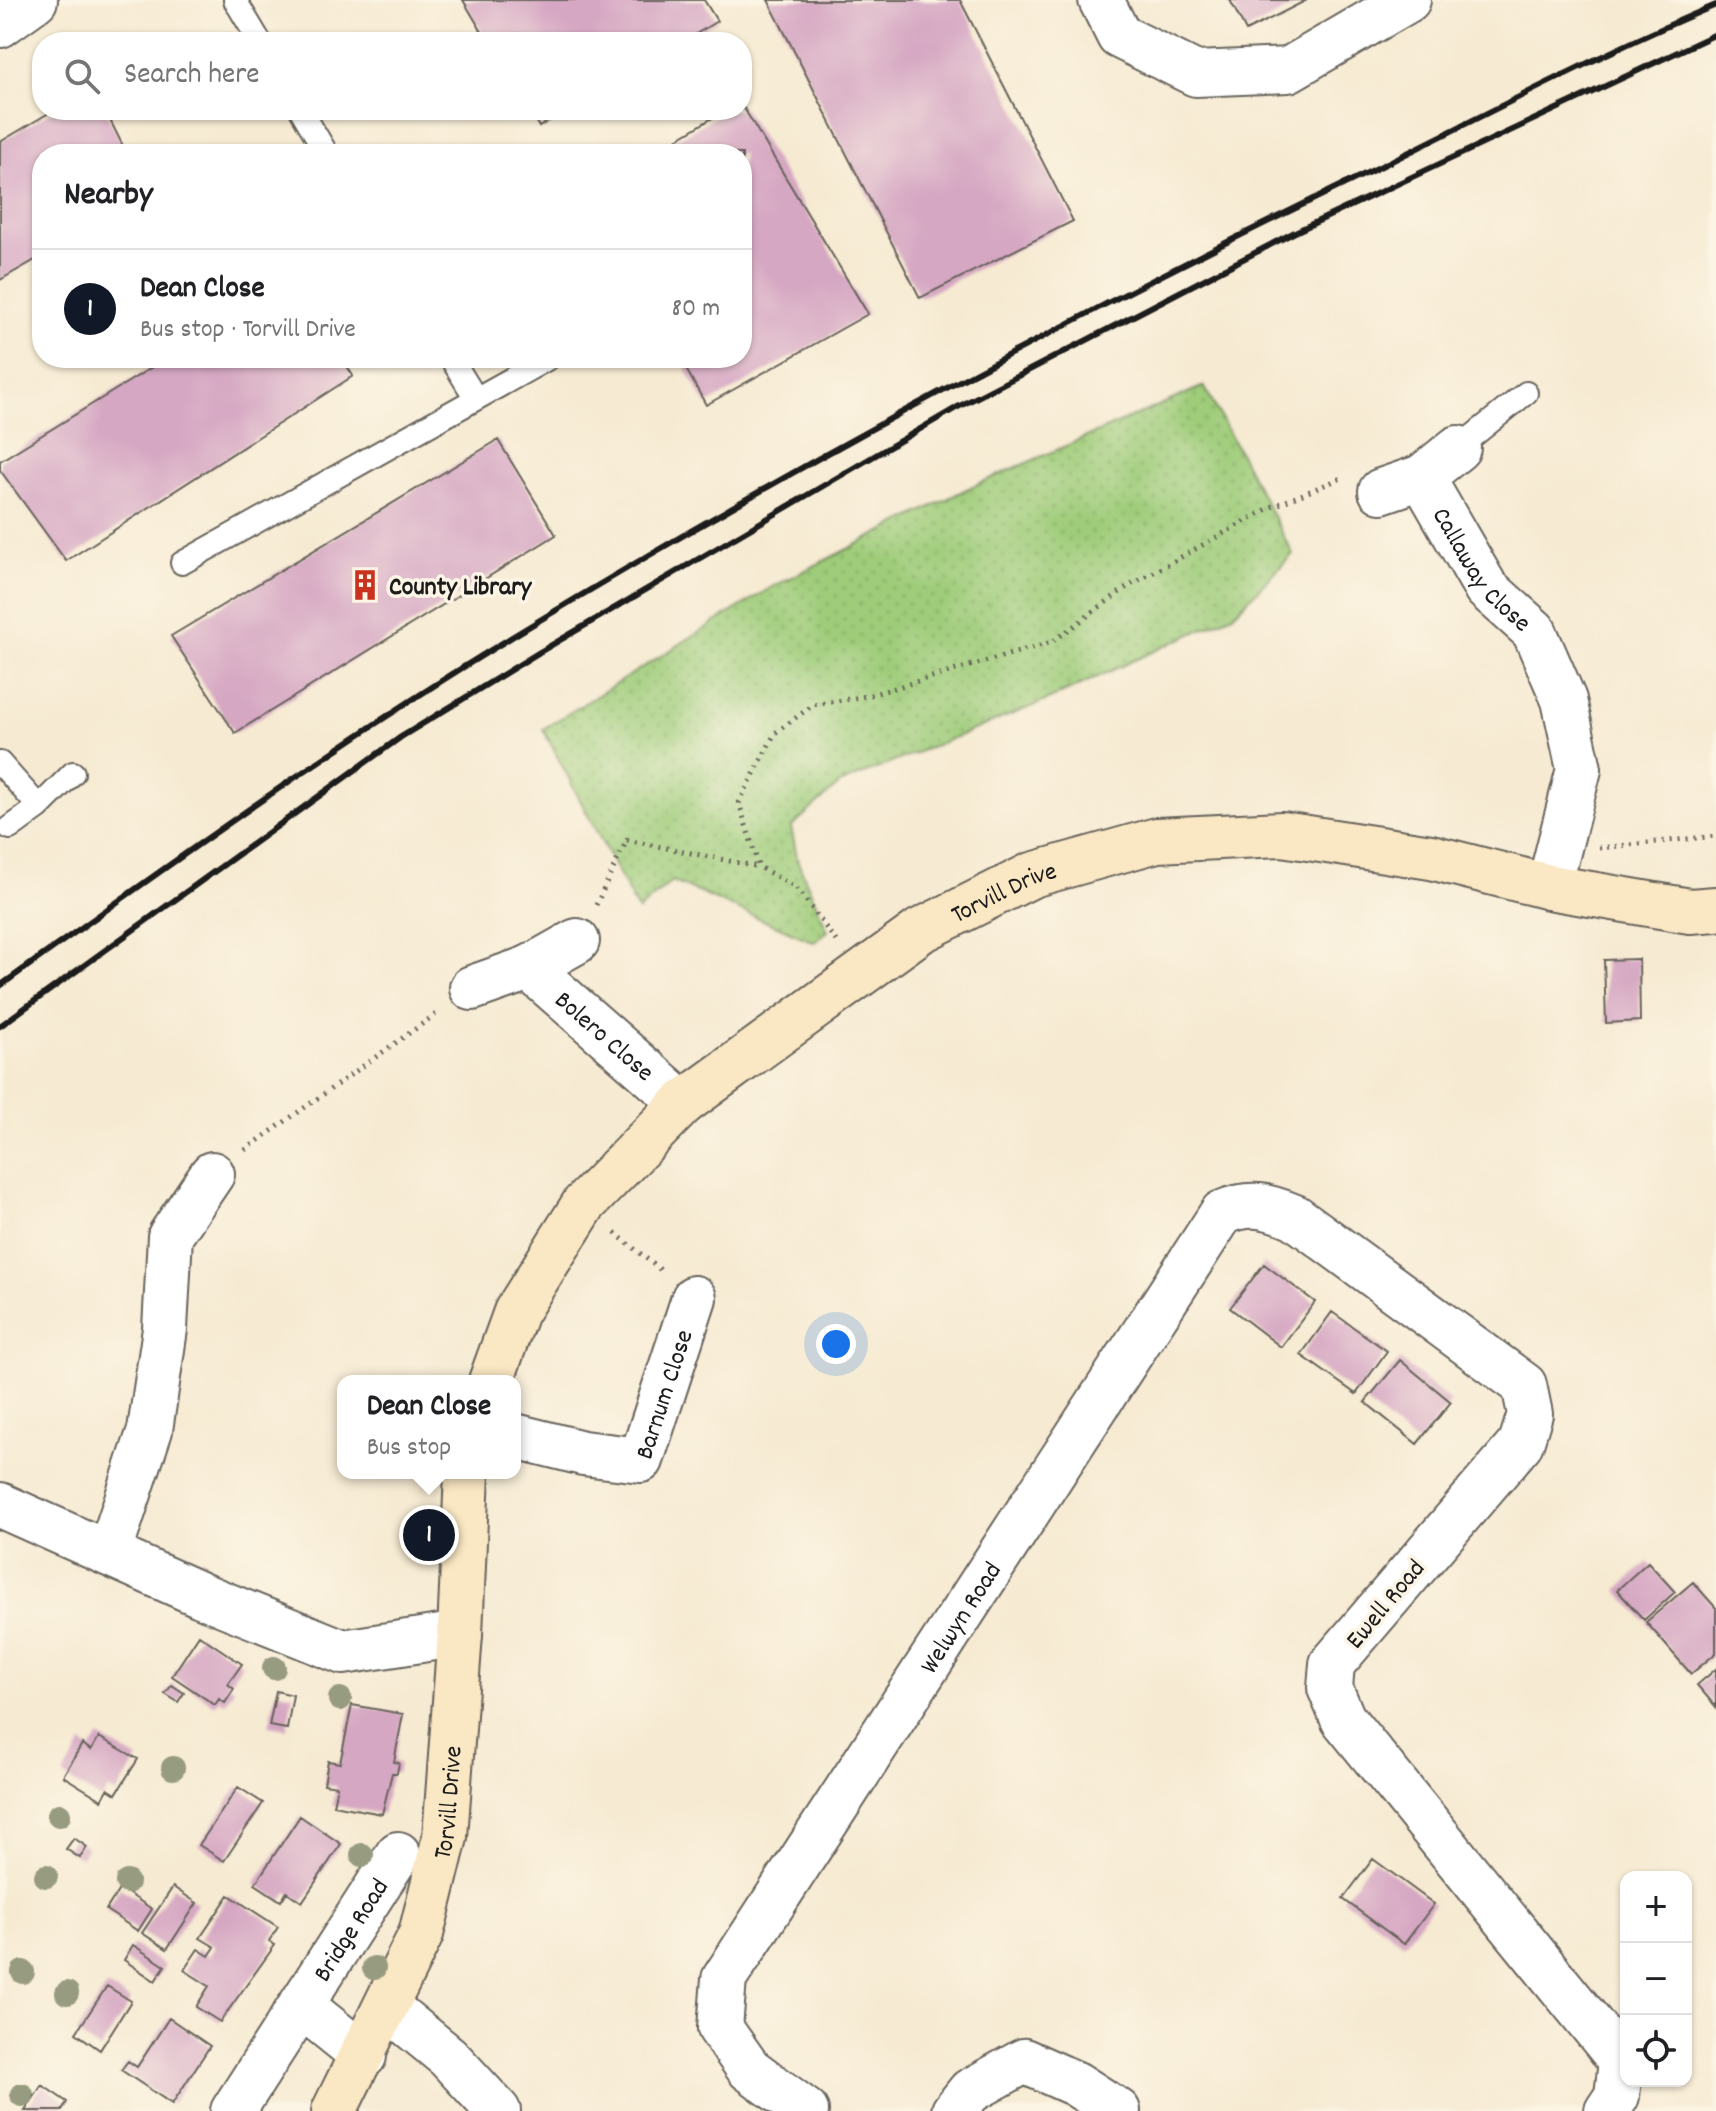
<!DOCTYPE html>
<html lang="en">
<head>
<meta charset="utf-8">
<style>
	body { margin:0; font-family:Dekko,sans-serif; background:#f2f2f2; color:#202124 }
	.controls { position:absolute; right:24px; bottom:24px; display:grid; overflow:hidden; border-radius:16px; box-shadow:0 2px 6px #0004 }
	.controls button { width:72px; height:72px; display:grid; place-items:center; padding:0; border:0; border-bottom:2px solid #e0e0e0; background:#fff; color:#202124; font:40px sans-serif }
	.you { position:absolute; left:836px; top:1344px; width:28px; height:28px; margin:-20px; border:6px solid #fff; border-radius:50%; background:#1a73e8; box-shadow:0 0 0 12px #1a73e833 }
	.badge { display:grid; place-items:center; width:52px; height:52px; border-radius:50%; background:#111827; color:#fff; font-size:26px; font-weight:700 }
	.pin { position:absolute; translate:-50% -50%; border:4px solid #fff; box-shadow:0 2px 8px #0006 }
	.popup { position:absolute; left:337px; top:1375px; width:184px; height:104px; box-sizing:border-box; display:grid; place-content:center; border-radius:16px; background:#fff; filter:drop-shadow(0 2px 6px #0005); font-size:26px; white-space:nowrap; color:#757577 }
	.popup b { font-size:30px; color:#202124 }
	.popup::after { content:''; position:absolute; left:50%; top:100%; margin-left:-16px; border:16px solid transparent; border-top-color:#fff }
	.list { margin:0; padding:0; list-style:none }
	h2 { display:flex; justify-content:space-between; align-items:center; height:104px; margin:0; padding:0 32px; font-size:34px }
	h2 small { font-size:26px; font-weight:400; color:#757577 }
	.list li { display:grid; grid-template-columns:52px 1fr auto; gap:24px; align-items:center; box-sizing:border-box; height:120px; padding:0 32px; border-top:2px solid #e0e0e0 }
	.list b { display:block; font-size:30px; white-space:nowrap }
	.list p { margin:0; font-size:26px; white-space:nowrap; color:#757577 }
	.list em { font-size:26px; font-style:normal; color:#757577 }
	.icon { flex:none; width:44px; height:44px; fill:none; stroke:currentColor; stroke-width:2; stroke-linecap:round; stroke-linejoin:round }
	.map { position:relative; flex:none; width:1716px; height:2111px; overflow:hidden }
	.search { position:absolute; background:#fff; box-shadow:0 2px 6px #0004; left:32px; top:32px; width:720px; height:88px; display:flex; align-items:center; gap:20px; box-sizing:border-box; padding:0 28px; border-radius:32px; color:#757577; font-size:30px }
	.panel { position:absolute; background:#fff; box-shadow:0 2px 6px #0004; left:32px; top:144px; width:720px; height:224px; border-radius:32px }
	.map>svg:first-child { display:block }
	.park { fill:url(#park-dots); stroke:#5d744a; stroke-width:2 }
	.building { fill:#d6a7c3 }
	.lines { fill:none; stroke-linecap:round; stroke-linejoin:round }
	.lane-casing { stroke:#68645c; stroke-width:26 }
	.street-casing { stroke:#68645c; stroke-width:48 }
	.secondary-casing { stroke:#68645c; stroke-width:48 }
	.path { stroke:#68645c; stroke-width:5; stroke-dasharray:2 6; stroke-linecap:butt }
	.lane { stroke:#fff; stroke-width:22 }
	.street { stroke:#fff; stroke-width:44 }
	.secondary { stroke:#fae7c3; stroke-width:44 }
	.rail { stroke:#1c1c1c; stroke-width:6 }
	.tree { fill:#979b80 }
	.labels { text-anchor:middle; stroke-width:7; stroke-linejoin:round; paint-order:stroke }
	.street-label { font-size:26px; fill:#1c1c1c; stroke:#fcf5e5 }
	.poi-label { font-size:26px; font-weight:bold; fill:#1c1c1c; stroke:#fcf5e5; text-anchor:start }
</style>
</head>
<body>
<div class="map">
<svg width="1716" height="2111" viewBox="0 0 1716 2111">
	<defs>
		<pattern id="park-dots" width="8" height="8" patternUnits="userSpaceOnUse" patternTransform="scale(2)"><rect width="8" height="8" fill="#9ecc79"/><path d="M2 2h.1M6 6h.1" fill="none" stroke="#88af68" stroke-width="1.8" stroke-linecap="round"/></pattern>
	</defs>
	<rect width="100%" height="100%" fill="#fcf5e5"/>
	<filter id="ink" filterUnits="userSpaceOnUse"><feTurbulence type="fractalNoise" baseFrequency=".0125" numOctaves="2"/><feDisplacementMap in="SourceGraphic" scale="16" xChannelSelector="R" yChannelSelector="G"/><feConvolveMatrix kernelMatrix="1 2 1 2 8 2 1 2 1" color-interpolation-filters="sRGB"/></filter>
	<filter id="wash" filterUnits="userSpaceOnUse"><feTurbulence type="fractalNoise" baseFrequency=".006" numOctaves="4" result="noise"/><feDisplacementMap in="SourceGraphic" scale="32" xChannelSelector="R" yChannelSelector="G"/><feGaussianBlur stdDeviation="1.8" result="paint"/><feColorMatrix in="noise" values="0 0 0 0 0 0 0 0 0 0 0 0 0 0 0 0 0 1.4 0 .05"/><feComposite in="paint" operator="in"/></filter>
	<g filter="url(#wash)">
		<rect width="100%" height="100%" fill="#f6ead2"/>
		<path class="park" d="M1204,386L1293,554L1233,615L1043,702L841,783L791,827L798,862L828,931L814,942L672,881L638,911L543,729L772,587L971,487Z"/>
		<g id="blocks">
			<path class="building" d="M463,0H704L717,21L683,42H488Z
				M768,0H960L1073,221L920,298Z
				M1230,0H1307L1246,31Z
				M742,105L868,314L706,405L680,358H742V154H652L726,110H742Z
				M54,110H105L127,154H42V256L0,280V142Z
				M529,110H567L539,127Z
				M167,358H342L353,376L66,561L0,470V461Z
				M498,440L556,535L235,733L171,636Z
				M1639,959L1640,1021L1606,1023L1604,960Z
				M1264,1264L1315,1302L1281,1347L1230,1308Z
				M1332,1312L1387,1351L1356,1394L1301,1355Z
				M1400,1360L1451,1402L1417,1444L1365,1402Z
				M1648,1562L1675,1592L1644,1620L1617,1590Z
				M1693,1582L1716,1608V1653L1691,1674L1646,1622Z
				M199,1635L242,1664L228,1684L234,1689L225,1703L219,1699L215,1705L172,1676Z
				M1716,1669V1707L1697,1685Z
				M172,1685L184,1693L178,1702L165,1694Z
				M276,1691L293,1695L287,1729L269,1726Z
				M352,1705L403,1714L394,1762L399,1763L397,1773H392L382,1814L333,1805L337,1786L324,1784L328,1761L340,1763Z
				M99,1737L138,1759L116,1794L108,1789L102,1800L63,1776L82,1744L91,1750Z
				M238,1787L263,1803L224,1861L199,1845Z
				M300,1816L341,1844L302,1902L287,1892L281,1901L255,1884Z
				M74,1838L87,1847L80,1858L66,1849Z
				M1373,1859L1434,1904L1404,1944L1343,1899Z
				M173,1887L197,1903L167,1949L142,1933Z
				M120,1888L152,1909L138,1931L106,1910Z
				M229,1895L278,1927L269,1941L275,1945L220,2022L196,2007L209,1986L184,1970L198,1949L209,1956L215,1947L200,1938Z
				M133,1945L165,1966L155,1981L124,1960Z
				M107,1986L131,2001L100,2050L76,2033Z
				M169,2018L210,2046L172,2104L121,2070L128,2061L137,2067Z
				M42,2085L67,2102L62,2111H25Z"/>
		</g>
	</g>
	<g filter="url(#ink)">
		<use href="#blocks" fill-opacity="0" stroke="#68645c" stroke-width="2"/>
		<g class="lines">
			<defs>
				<path id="lane" d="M235,0L260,42
					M301,110L327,154
					M451,358L475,397
					M1458,448L1526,393
					M182,563L549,358
					M0,763L39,807
					M10,828L39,807L73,773"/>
				<g id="street">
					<path d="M1101,0L1119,36L1196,74L1288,70L1408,0"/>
					<path d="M0,25L35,0"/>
					<path d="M1422,477L1458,448"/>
					<path id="s1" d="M1381,491L1422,477L1486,588L1534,631L1564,700L1579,769L1549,887"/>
					<path d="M529,968L577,941"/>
					<path id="s2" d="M472,988L529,968L683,1103"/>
					<path id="s3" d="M515,1436L583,1453L641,1460L694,1298"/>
					<path d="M0,1505L201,1595L343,1652L460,1634"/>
					<path d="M110,1551L150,1430L165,1329L170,1236L212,1174"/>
					<path d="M302,2006L364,2056"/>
					<path d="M387,2007L448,2057L498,2111"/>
					<path id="s4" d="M233,2111L398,1854"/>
					<path id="s5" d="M806,2111L749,2069L720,2028L724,1979L1222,1213C1250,1201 1267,1205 1295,1217L1524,1385L1530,1414L1521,1443L1332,1664L1330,1688L1343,1719L1621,2061L1617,2096L1607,2111"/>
					<path d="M954,2111L970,2091L1024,2061L1076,2084L1118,2111"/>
				</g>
				<g id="secondary">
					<path id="s6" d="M491,1381L516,1312L584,1204L683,1103L920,931L1032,875L1157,840L1282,834L1431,857L1549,887L1690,911L1716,909"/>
					<path id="s7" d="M334,2111L421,1934L445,1837L460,1634L467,1473"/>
				</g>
			</defs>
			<use href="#lane" class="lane-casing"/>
			<use href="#street" class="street-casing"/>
			<use href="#secondary" class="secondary-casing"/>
			<path class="path" d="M1599,848L1716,836
				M596,905L627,840L759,867
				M836,941L796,887L759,867L739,803L775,733L813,705L867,696L1052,642L1127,587L1269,508L1344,477
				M245,1150L439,1012
				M615,1233L663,1272"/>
			<use href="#lane" class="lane"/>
			<use href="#street" class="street"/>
			<use href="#secondary" class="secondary"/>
			<path class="rail" d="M0,986C175,860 350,734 535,623C802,462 1077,314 1357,178C1476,120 1594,56 1716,5
				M0,1026L401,737L538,653L956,408L1295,232L1716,34"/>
		</g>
		<g class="tree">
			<circle cx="274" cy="1668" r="12"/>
			<circle cx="340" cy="1699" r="12"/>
			<circle cx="173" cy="1768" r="12"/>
			<circle cx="59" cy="1815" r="12"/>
			<circle cx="362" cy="1855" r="12"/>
			<circle cx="46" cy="1876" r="12"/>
			<circle cx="127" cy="1882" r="12"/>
			<circle cx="374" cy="1968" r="12"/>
			<circle cx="23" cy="1972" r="12"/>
			<circle cx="67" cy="1993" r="12"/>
			<circle cx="22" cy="2095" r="12"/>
		</g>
	</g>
	<defs>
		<symbol id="building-bare" viewBox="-9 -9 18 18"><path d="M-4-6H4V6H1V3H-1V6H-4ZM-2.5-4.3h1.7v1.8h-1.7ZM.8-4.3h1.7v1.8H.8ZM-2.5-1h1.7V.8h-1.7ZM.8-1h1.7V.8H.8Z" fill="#c8321e" stroke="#fcf5e5" stroke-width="2.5" paint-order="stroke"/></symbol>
	</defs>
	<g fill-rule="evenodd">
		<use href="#building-bare" x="343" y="563" width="44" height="44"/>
	</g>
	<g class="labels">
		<g class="street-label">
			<text dy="9" stroke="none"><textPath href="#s1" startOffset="154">Callaway Close</textPath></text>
			<text dy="9" stroke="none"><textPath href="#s6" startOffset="728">Torvill Drive</textPath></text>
			<text dy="9" stroke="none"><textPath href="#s2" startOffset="162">Bolero Close</textPath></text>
			<text dy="9" stroke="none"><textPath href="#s3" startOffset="198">Barnum Close</textPath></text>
			<text transform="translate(1384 1603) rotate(-50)" y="9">Ewell Road</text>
			<text dy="9" stroke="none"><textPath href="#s5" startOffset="602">Welwyn Road</textPath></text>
			<text dy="9" stroke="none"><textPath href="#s7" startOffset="332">Torvill Drive</textPath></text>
			<text dy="9" stroke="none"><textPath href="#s4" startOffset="216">Bridge Road</textPath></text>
		</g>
		<g class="poi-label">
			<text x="389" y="594">County Library</text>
		</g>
	</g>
</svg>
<div class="controls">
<button>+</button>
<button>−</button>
<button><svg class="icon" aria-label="locate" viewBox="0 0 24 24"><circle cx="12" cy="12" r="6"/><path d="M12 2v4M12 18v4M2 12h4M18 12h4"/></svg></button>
</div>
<div class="you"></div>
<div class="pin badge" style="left:429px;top:1535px">1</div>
<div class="popup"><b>Dean Close</b>Bus stop</div>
<div class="search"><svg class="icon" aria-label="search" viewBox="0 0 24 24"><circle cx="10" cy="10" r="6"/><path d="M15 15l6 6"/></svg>Search here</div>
<section class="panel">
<h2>Nearby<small></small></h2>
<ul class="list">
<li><span class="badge">1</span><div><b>Dean Close</b><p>Bus stop · Torvill Drive</p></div><em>80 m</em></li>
</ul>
</section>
</div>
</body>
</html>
